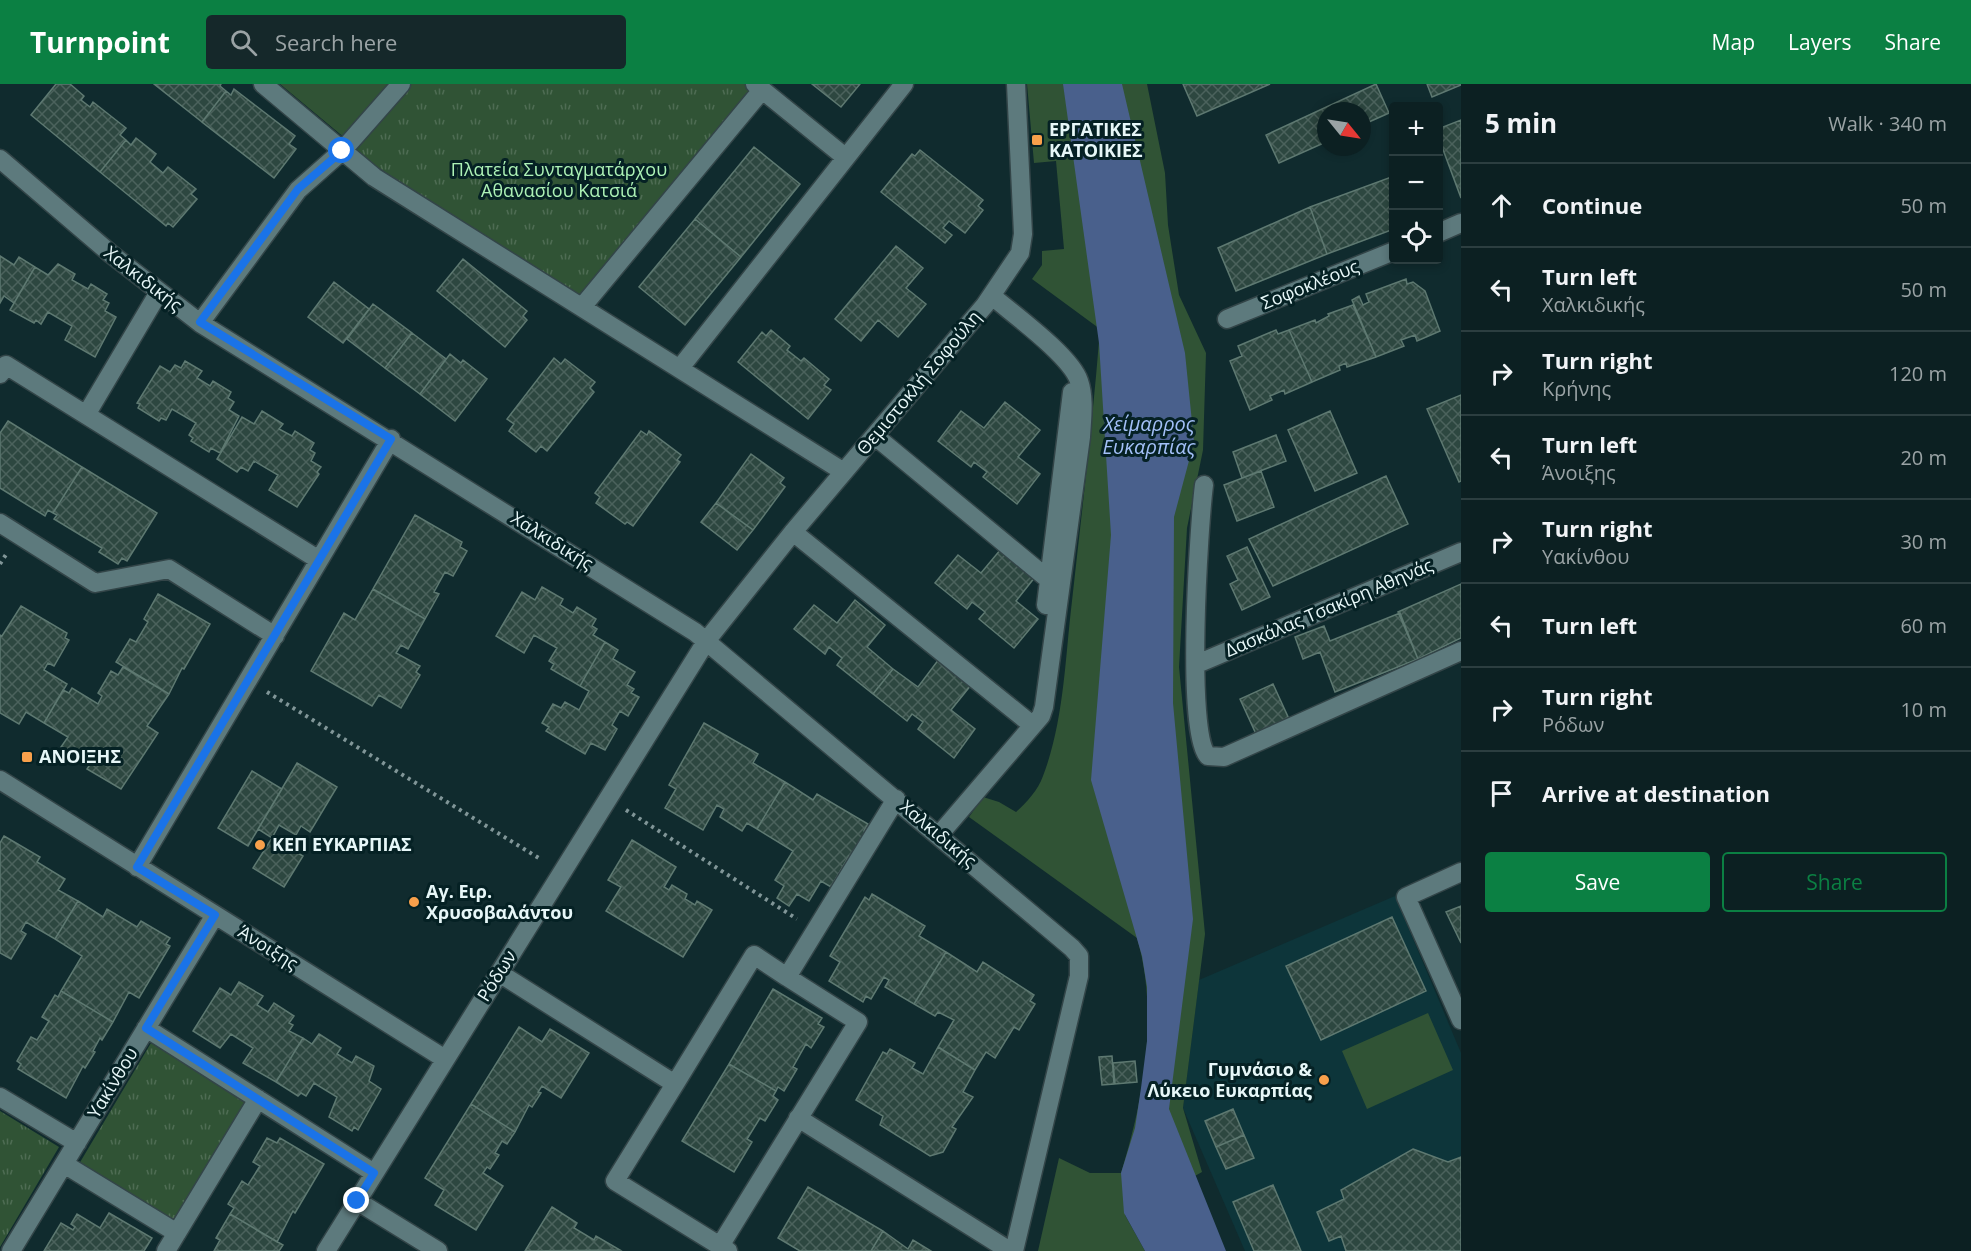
<!DOCTYPE html>
<html lang="en">
<head>
<meta charset="utf-8">
<style>
	body { margin:0; font-family:"Open Sans",sans-serif; background:#15282a; color:#f1f3f6 }
	.controls { position:absolute; right:18px; top:18px; display:grid; overflow:hidden; border-radius:6px; box-shadow:0 3px 9px #0003 }
	.controls button { width:54px; height:54px; display:grid; place-items:center; padding:0; border:0; border-bottom:2px solid #2c3e40; background:#0c2022; color:#f1f3f6; font:30px sans-serif }
	.compass { position:absolute; left:1317px; top:18px; width:54px; height:54px; border-radius:50%; background:#0c2022; box-shadow:0 3px 9px #0003; rotate:120deg }
	.stop { position:absolute; width:18px; height:18px; margin:-14px; border:4px solid #1a73e8; border-radius:50%; background:#fff }
	.stop.end { background:#1a73e8; border-color:#fff; box-shadow:0 2px 6px #0008 }
	.list { margin:0; padding:0; list-style:none }
	h2 { display:flex; justify-content:space-between; align-items:center; height:78px; margin:0; padding:0 24px; font-size:26px }
	h2 small { font-size:20px; font-weight:400; color:#9aa3a5 }
	.list li { display:grid; grid-template-columns:39px 1fr auto; gap:18px; align-items:center; box-sizing:border-box; height:84px; padding:0 24px; border-top:2px solid #2c3e40 }
	.list b { display:block; font-size:22px; white-space:nowrap }
	.list p { margin:0; font-size:20px; white-space:nowrap; color:#9aa3a5 }
	.list em { font-size:20px; font-style:normal; color:#9aa3a5 }
	.actions { display:flex; gap:12px; padding:18px 24px }
	.actions a { flex:1; padding:14px 0; border:2px solid #0b8043; border-radius:6px; text-align:center; font-size:21px; color:#0b8043 }
	.actions .main { background:#0b8043; color:#fff }
	.icon { flex:none; width:33px; height:33px; fill:none; stroke:currentColor; stroke-width:2; stroke-linecap:round; stroke-linejoin:round }
	.map { position:relative; flex:none; width:1461px; height:1167px; overflow:hidden }
	header { display:flex; align-items:center; gap:36px; box-sizing:border-box; height:84px; padding:0 30px; background:#0b8043; color:#fff }
	header strong { font-size:28px }
	nav { display:flex; gap:33px; margin-inline-start:auto; font-size:21px }
	.search { width:420px; height:54px; background:#15282a; display:flex; align-items:center; gap:15px; box-sizing:border-box; padding:0 21px; border-radius:6px; color:#9aa3a5; font-size:22px }
	main { display:flex }
	aside { flex:1; background:#0c2022 }
	.map>svg:first-child { display:block }
	.built { fill:#0d353a }
	.grass { fill:#305335 }
	.park { fill:url(#park-tufts) }
	.water { fill:#49608c }
	.building { fill:url(#building-cross-hatch); stroke:#5e7971; stroke-width:1.5 }
	.lines { fill:none; stroke-linecap:round; stroke-linejoin:round }
	.minor-casing { stroke:#334548; stroke-width:21 }
	.path { stroke:#819698; stroke-width:4; stroke-dasharray:3 4.5; stroke-linecap:butt }
	.minor { stroke:#5d7a7d; stroke-width:18 }
	.route { stroke:#1a73e8; stroke-width:8 }
	.poi-dot { fill:#f8a04b; stroke:#052124; stroke-width:2 }
	.labels { text-anchor:middle; stroke-width:6; stroke-linejoin:round; paint-order:stroke }
	.poi-label { font-size:18px; font-weight:bold; fill:#e7f7f8; stroke:#052124; text-anchor:start }
	.park-label { font-size:18px; fill:#adf2b6; stroke:#052124 }
	.street-label { font-size:18px; fill:#e7f7f8; stroke:#052124 }
	.water-label { font-size:20px; font-style:italic; fill:#a3c0f8; stroke:#052124 }
</style>
</head>
<body>
<header>
<strong>Turnpoint</strong>
<div class="search"><svg class="icon" aria-label="search" viewBox="0 0 24 24"><circle cx="10" cy="10" r="6"/><path d="M15 15l6 6"/></svg>Search here</div>
<nav><a>Map</a><a>Layers</a><a>Share</a></nav>
</header>
<main>
<div class="map">
<svg width="1461" height="1167" viewBox="0 0 1461 1167">
	<defs>
		<pattern id="park-tufts" width="24" height="20" patternUnits="userSpaceOnUse" patternTransform="scale(1.5)"><rect width="24" height="20" fill="#305335"/><path d="M3 7l-1-3M5 7V3M7 7l1-3M15 17l-1-3M17 17v-4M19 17l1-3" fill="none" stroke="#4e6c53"/></pattern>
		<pattern id="building-cross-hatch" width="8" height="8" patternUnits="userSpaceOnUse" patternTransform="scale(1.5)"><rect width="8" height="8" fill="#2d4740"/><path d="M0 0l8 8M0 8l8-8" fill="none" stroke="#4b625c"/></pattern>
	</defs>
	<rect width="100%" height="100%" fill="#102b2e"/>
	<path class="built" d="M1395,812L1461,969V1167H1245L1183,1024L1199,896Z"/>
	<path class="grass" d="M280,0H392L346,55Z
		M1027,0H1147L1165,89L1168,141L1179,211L1206,269L1203,366L1187,444L1179,583L1205,850L1183,1024L1202,1088L1125,1131L1145,1167H1038L1059,1074L1090,1089H1121C1144,1015 1159,930 1137,854L969,733L983,713L999,718L1016,728C1027,718 1038,706 1043,692C1064,637 1065,575 1072,517C1082,426 1093,336 1100,245L1032,195L1042,181V167L1064,165L1056,77L1034,79Z
		M1428,929L1453,986L1367,1025L1342,967Z"/>
	<path class="park" d="M401,0H755L762,6L582,223L342,67Z
		M151,959L247,1017L175,1137L79,1080Z
		M0,1027L59,1063L0,1163Z"/>
	<path class="water" d="M1063,0H1122L1185,269L1194,358L1174,433L1173,619L1193,835L1169,1025L1226,1167H1145L1124,1129L1121,1089L1135,1044L1141,1004L1147,957V903L1142,872L1091,696L1111,451L1099,259Z"/>
	<path class="building" d="M56,0H70L84,12L81,16L90,23L93,18L126,44L120,51L126,56L100,88L31,31Z
		M154,0H221L220,2L226,7L202,38Z
		M812,0H860L841,23Z
		M1183,0H1270L1197,32Z
		M1376,0L1389,29L1362,41V27H1326V58L1279,79L1266,51Z
		M1427,0H1461V1L1432,13Z
		M234,5L295,52L289,60L296,65L274,94L202,38L226,7L231,11Z
		M1461,36V114L1438,52V45Z
		M136,54L156,70L150,78L163,89L168,83L196,105L191,110L197,115L173,143L168,139L166,142L100,88L126,56L131,61Z
		M754,63L800,100L741,173L695,135Z
		M920,66L983,116L978,122L983,126L965,149L949,137L943,144L952,151L945,159L881,108L912,70L915,72Z
		M1394,92V145L1327,170L1310,123Z
		M1310,123L1327,170L1236,207L1218,164Z
		M695,135L741,173L685,241L639,203Z
		M896,162L923,184L906,204L926,220L898,253L878,236L861,257L835,235Z
		M0,172L14,181L19,173L35,183L14,219L4,212L0,219Z
		M463,175L527,227L523,232L527,236L505,263L437,207Z
		M58,180L75,190L72,196L88,205L91,200L107,210L103,216L109,219L105,227L116,233L95,273L65,256L72,242L48,228L41,240L36,236L34,239L10,226L35,183L48,191Z
		M1406,195L1407,200L1413,198L1425,207L1440,247L1417,257L1415,251L1401,256L1404,262L1376,273L1352,216L1359,212L1363,221L1369,218L1366,210Z
		M334,198L369,225L343,259L308,233Z
		M373,220L412,249L385,284L347,255Z
		M1353,221L1376,273L1347,283L1346,279L1339,282L1340,286L1312,298L1289,246L1315,236L1316,239L1329,232L1328,230Z
		M771,246L790,262L787,266L801,277L804,274L829,295L824,301L831,306L808,335L738,278L762,248L766,252Z
		M1276,246L1278,250L1289,246L1312,298L1285,310L1284,306L1270,312L1272,316L1250,326L1230,277L1242,272L1238,262Z
		M412,249L446,275L420,310L385,284Z
		M450,270L461,279L463,276L487,295L455,337L420,310Z
		M554,274L561,280L565,275L595,298L590,304L594,308L547,367L541,362L536,368L509,347L514,340L507,335Z
		M185,277L202,287L197,294L210,302L213,297L231,308L228,314L234,318L229,326L239,332L220,369L211,364L209,368L191,357L193,354L189,351L196,339L172,325L166,336L161,334L159,337L138,324L140,320L137,319L160,282L170,288L175,281L181,284Z
		M1461,311V397L1459,398L1427,325Z
		M1005,318L1040,346L1018,373L1040,390L1017,420L983,393L987,388L974,378L971,383L938,357L961,327L984,344Z
		M262,327L283,340L279,345L292,352L295,347L314,359L310,366L315,369L311,377L321,383L317,388L319,390L297,423L269,406L278,391L254,377L248,387L241,383L237,388L217,375L242,333L254,340Z
		M1330,327L1357,389L1315,407L1288,346Z
		M8,337L82,383L53,429L48,426L45,432L0,404V349Z
		M641,347L647,351L649,347L681,371L677,376L680,378L633,442L627,438L625,440L596,419L600,413L595,409Z
		M1276,351L1286,377L1242,394L1233,368Z
		M751,370L784,394L780,399L785,403L753,446L716,419Z
		M82,383L157,429L127,477L122,474L118,480L99,468L102,464L54,435L57,431L53,429Z
		M1261,387L1274,423L1237,437L1224,401Z
		M1386,392L1408,440L1273,502L1249,455Z
		M716,419L753,446L737,466L701,438Z
		M415,431L462,458L460,463L467,467L453,492L445,488L434,508L439,510L425,535L373,505Z
		M1247,463L1270,513L1242,526L1230,500L1238,496L1227,472Z
		M1001,465L1035,493L1016,517L1038,535L1014,564L979,535L985,528L972,518L967,525L935,499L958,471L981,489Z
		M1461,500V554L1418,575L1398,528Z
		M542,503L563,515L560,521L573,529L577,523L596,535L592,542L597,545L593,551L605,558L580,602L551,585L554,580L549,577L557,564L534,551L524,569L496,552L522,508L535,516Z
		M373,505L425,535L408,565L401,561L396,569L420,582L416,588L420,591L401,624L379,611L372,622L311,587L344,529L355,536Z
		M158,510L210,540L184,585L182,584L169,610L116,578L130,555L136,558L148,538L144,535Z
		M855,516L885,541L867,563L893,585L873,610L837,581L842,574L829,563L825,570L794,545L814,521L837,539Z
		M21,522L67,549L65,554L69,556L54,582L48,579L44,586L67,600L44,639L26,628L19,640L0,629V551L2,552Z
		M1400,529L1418,575L1335,608L1320,568L1303,575L1295,553L1324,542L1330,557Z
		M605,558L618,566L613,575L635,588L627,601L634,605L631,609L639,613L628,632L620,627L612,641L617,645L605,666L591,659L585,670L546,647L549,643L542,639L553,620L561,624L565,618L579,626L589,607L580,602Z
		M939,575L971,601L951,626L975,645L954,674L918,645L923,638L912,630L907,637L873,610L893,585L918,603Z
		M123,583L169,610L147,642L158,649L121,705L87,685L91,679L61,663L68,653L44,639L63,606L69,609L72,604L98,620L102,612L98,609L111,587L118,591Z
		M1273,600L1289,635L1256,650L1240,615Z
		M704,639L758,670L753,679L785,698L757,745L747,739L742,747L720,733L724,725L717,721L703,746L665,724L676,705L669,701Z
		M297,679L337,703L310,748L301,742L296,751L279,741L272,754L258,745Z
		M252,687L282,705L248,762L218,744Z
		M785,698L813,716L817,710L868,740L864,747L869,750L854,775L849,772L831,803L821,797L809,817L797,810L789,822L777,814L784,802L775,796L793,767L757,745Z
		M4,752L40,773L37,778L65,795L58,806L78,817L55,855L26,838L21,847L26,850L11,875L0,869V759Z
		M272,754L303,772L284,803L253,784Z
		M632,756L676,783L664,803L669,806L672,801L687,810L685,815L695,821L697,817L712,826L683,873L606,827L621,803L608,796Z
		M872,810L925,842L919,852L946,868L914,920L885,903L889,896L884,893L871,915L866,912L863,918L829,897L840,878L830,872L865,813L869,816Z
		M78,817L103,833L107,825L137,843L141,837L170,854L166,860L170,862L139,914L129,908L113,938L61,907L82,872L55,855Z
		M1461,822V859L1446,828Z
		M1392,833L1426,907L1321,956L1286,882Z
		M946,868L977,888L983,878L1034,911L1030,917L1035,920L1019,946L1014,943L995,974L986,968L975,986L938,963L954,936L938,928L935,932L914,920Z
		M239,898L263,912L257,921L268,928L274,919L294,932L289,939L293,941L289,947L303,954L276,998L243,979L253,964L231,950L220,964L193,947L220,904L231,911Z
		M773,905L822,934L818,940L824,943L811,964L806,960L793,983L797,985L784,1007L778,1003L776,1007L729,980Z
		M61,907L113,938L102,956L100,954L93,967L95,968L85,984L83,982L66,1014L18,985L21,980L17,977L31,953L37,956L49,937L42,933L55,911L58,913Z
		M519,943L542,958L550,945L589,969L561,1014L542,1002L538,1008L541,1009L532,1023L529,1021L515,1048L471,1020Z
		M319,950L341,964L337,970L352,979L356,972L374,982L369,997L381,1005L358,1046L354,1043L352,1047L329,1033L337,1013L314,999L306,1012L301,1009L298,1012L276,998L303,954L312,960Z
		M938,963L975,986L963,1008L973,1013L952,1043L956,1045L943,1068L930,1072L880,1041L883,1032L856,1016L883,968L887,970L890,965L915,979L912,984L923,990Z
		M1112,972L1114,1000L1102,1001L1099,973Z
		M1135,977L1137,998L1115,1000L1113,979Z
		M729,980L776,1007L773,1012L778,1016L765,1037L760,1034L747,1055L752,1058L734,1088L682,1057Z
		M471,1020L515,1048L507,1060L502,1057L495,1069L499,1071L490,1085L487,1083L483,1089L503,1102L476,1146L435,1121L444,1106L425,1094Z
		M1233,1025L1244,1051L1216,1063L1205,1037Z
		M1244,1051L1254,1074L1226,1085L1216,1063Z
		M267,1054L277,1059L280,1054L324,1080L295,1129L293,1127L277,1158L230,1130L234,1124L228,1120L242,1097L248,1101L260,1082L253,1078Z
		M1413,1065L1448,1078L1461,1073V1167H1346L1341,1152L1329,1157L1317,1128L1344,1115L1341,1106Z
		M1273,1101L1301,1167H1254L1233,1118Z
		M808,1103L883,1147L871,1167H800L778,1154Z
		M552,1123L577,1139L574,1144L594,1156L596,1152L620,1166L525,1167Z
		M109,1129L152,1154L144,1167H44L61,1139L73,1146L75,1143L71,1140L77,1130L100,1144Z
		M230,1130L283,1161L279,1167H214L220,1156L216,1154Z
		M883,1147L908,1165L913,1156L931,1167H871Z"/>
	<g class="lines">
		<defs>
			<path id="minor" d="M263,0L374,93L844,388
				M755,0L845,73
				M0,75L111,170L200,239L695,548L1072,864L1079,872V892L1014,1167
				M1438,149L1461,139
				M582,223L762,6
				M1227,235L1394,167
				M200,239L298,106L342,67L401,0
				M680,284L904,0
				M0,290L6,281L319,476
				M86,331L159,208
				M875,352L1048,495
				M1204,401C1199,440 1185,651 1208,672L1224,673L1461,567
				M0,439L95,499L169,485L275,552
				M793,448L1026,636
				M1046,521L1072,308
				M1197,580L1461,468
				M0,696L445,975
				M939,751L1041,632L1044,623L1081,353C1082,335 1085,314 1079,297C1071,272 1013,230 992,212
				M137,783L391,355
				M1461,788L1406,813L1461,936
				M499,889L675,1000L754,871L787,893L896,715
				M146,944L374,1089
				M675,1000L615,1097L720,1162
				M0,1013L77,1059
				M798,1034L1010,1167
				M64,1080L177,1149
				M357,1117L438,1167
				M11,1167L215,831
				M166,1167L258,1015
				M326,1167L707,556L793,448L985,221L1020,169L1023,150L1016,0
				M728,1167L720,1162L858,938L787,893"/>
		</defs>
		<use href="#minor" class="minor-casing"/>
		<path class="path" d="M0,480L7,469
			M267,608L542,776
			M626,726L797,835"/>
		<use href="#minor" class="minor"/>
	</g>
	<g class="lines">
		<path class="route" d="M342,67L298,105L200,238L391,355L137,783L215,831L146,944L374,1089L357,1117"/>
	</g>
	<g class="poi-dot">
		<rect x="1031" y="50" width="12" height="12" rx="3"/>
		<rect x="21" y="667" width="12" height="12" rx="3"/>
		<circle cx="260" cy="761" r="6"/>
		<circle cx="414" cy="818" r="6"/>
		<circle cx="1324" cy="996" r="6"/>
	</g>
	<g class="labels">
		<g class="poi-label">
			<text x="1049" y="52">ΕΡΓΑΤΙΚΕΣ<tspan x="1049" dy="21">ΚΑΤΟΙΚΙΕΣ</tspan></text>
			<text x="39" y="679">ΑΝΟΙΞΗΣ</text>
			<text x="272" y="767">ΚΕΠ ΕΥΚΑΡΠΙΑΣ</text>
			<text x="426" y="814">Αγ. Ειρ.<tspan x="426" dy="21">Χρυσοβαλάντου</tspan></text>
			<text x="1312" y="992" text-anchor="end">Γυμνάσιο &amp;<tspan x="1312" dy="21">Λύκειο Ευκαρπίας</tspan></text>
		</g>
		<g class="park-label">
			<text x="559" y="92">Πλατεία Συνταγματάρχου<tspan x="559" dy="21">Αθανασίου Κατσιά</tspan></text>
		</g>
		<g class="street-label">
			<text transform="translate(143 195) rotate(38)" y="6">Χαλκιδικής</text>
			<text transform="translate(1310 201) rotate(-22)" y="6">Σοφοκλέους</text>
			<text transform="translate(919 299) rotate(-50)" y="6">Θεμιστοκλή Σοφούλη</text>
			<text transform="translate(552 457) rotate(32)" y="6">Χαλκιδικής</text>
			<text transform="translate(1329 524) rotate(-23)" y="6">Δασκάλας Τσακίρη Αθηνάς</text>
			<text transform="translate(938 750) rotate(40)" y="6">Χαλκιδικής</text>
			<text transform="translate(268 864) rotate(32)" y="6">Άνοιξης</text>
			<text transform="translate(497 892) rotate(-58)" y="6">Ρόδων</text>
			<text transform="translate(113 999) rotate(-59)" y="6">Υακίνθου</text>
		</g>
		<g class="water-label">
			<text x="1149" y="347">Χείμαρρος<tspan x="1149" dy="23">Ευκαρπίας</tspan></text>
		</g>
	</g>
</svg>
<div class="controls">
<button>+</button>
<button>−</button>
<button><svg class="icon" aria-label="locate" viewBox="0 0 24 24"><circle cx="12" cy="12" r="6"/><path d="M12 2v4M12 18v4M2 12h4M18 12h4"/></svg></button>
</div>
<svg class="compass" viewBox="-18 -18 36 36"><path d="M0-13l5 13h-10z" fill="#e53935"/><path d="M0 13l5-13h-10z" fill="#9aa3a5"/></svg>
<div class="stop" style="left:342px;top:67px"></div>
<div class="stop end" style="left:357px;top:1117px"></div>
</div>
<aside>
<h2>5 min<small>Walk · 340 m</small></h2>
<ul class="list">
<li><svg class="icon" aria-label="ahead" viewBox="0 0 24 24"><path d="M12 20V5M6 11l6-6 6 6"/></svg><div><b>Continue</b></div><em>50 m</em></li>
<li><svg class="icon" aria-label="left" viewBox="0 0 24 24"><path d="M17 20v-9H6M10 6l-5 5 5 5"/></svg><div><b>Turn left</b><p>Χαλκιδικής</p></div><em>50 m</em></li>
<li><svg class="icon" aria-label="right" viewBox="0 0 24 24"><path d="M7 20v-9h11M14 6l5 5-5 5"/></svg><div><b>Turn right</b><p>Κρήνης</p></div><em>120 m</em></li>
<li><svg class="icon" aria-label="left" viewBox="0 0 24 24"><path d="M17 20v-9H6M10 6l-5 5 5 5"/></svg><div><b>Turn left</b><p>Άνοιξης</p></div><em>20 m</em></li>
<li><svg class="icon" aria-label="right" viewBox="0 0 24 24"><path d="M7 20v-9h11M14 6l5 5-5 5"/></svg><div><b>Turn right</b><p>Υακίνθου</p></div><em>30 m</em></li>
<li><svg class="icon" aria-label="left" viewBox="0 0 24 24"><path d="M17 20v-9H6M10 6l-5 5 5 5"/></svg><div><b>Turn left</b></div><em>60 m</em></li>
<li><svg class="icon" aria-label="right" viewBox="0 0 24 24"><path d="M7 20v-9h11M14 6l5 5-5 5"/></svg><div><b>Turn right</b><p>Ρόδων</p></div><em>10 m</em></li>
<li><svg class="icon" aria-label="arrive" viewBox="0 0 24 24"><path d="M6 21V4h12l-3 4 3 4H6"/></svg><div><b>Arrive at destination</b></div></li>
</ul>
<div class="actions"><a class="main">Save</a><a>Share</a></div>
</aside>
</main>
</body>
</html>
